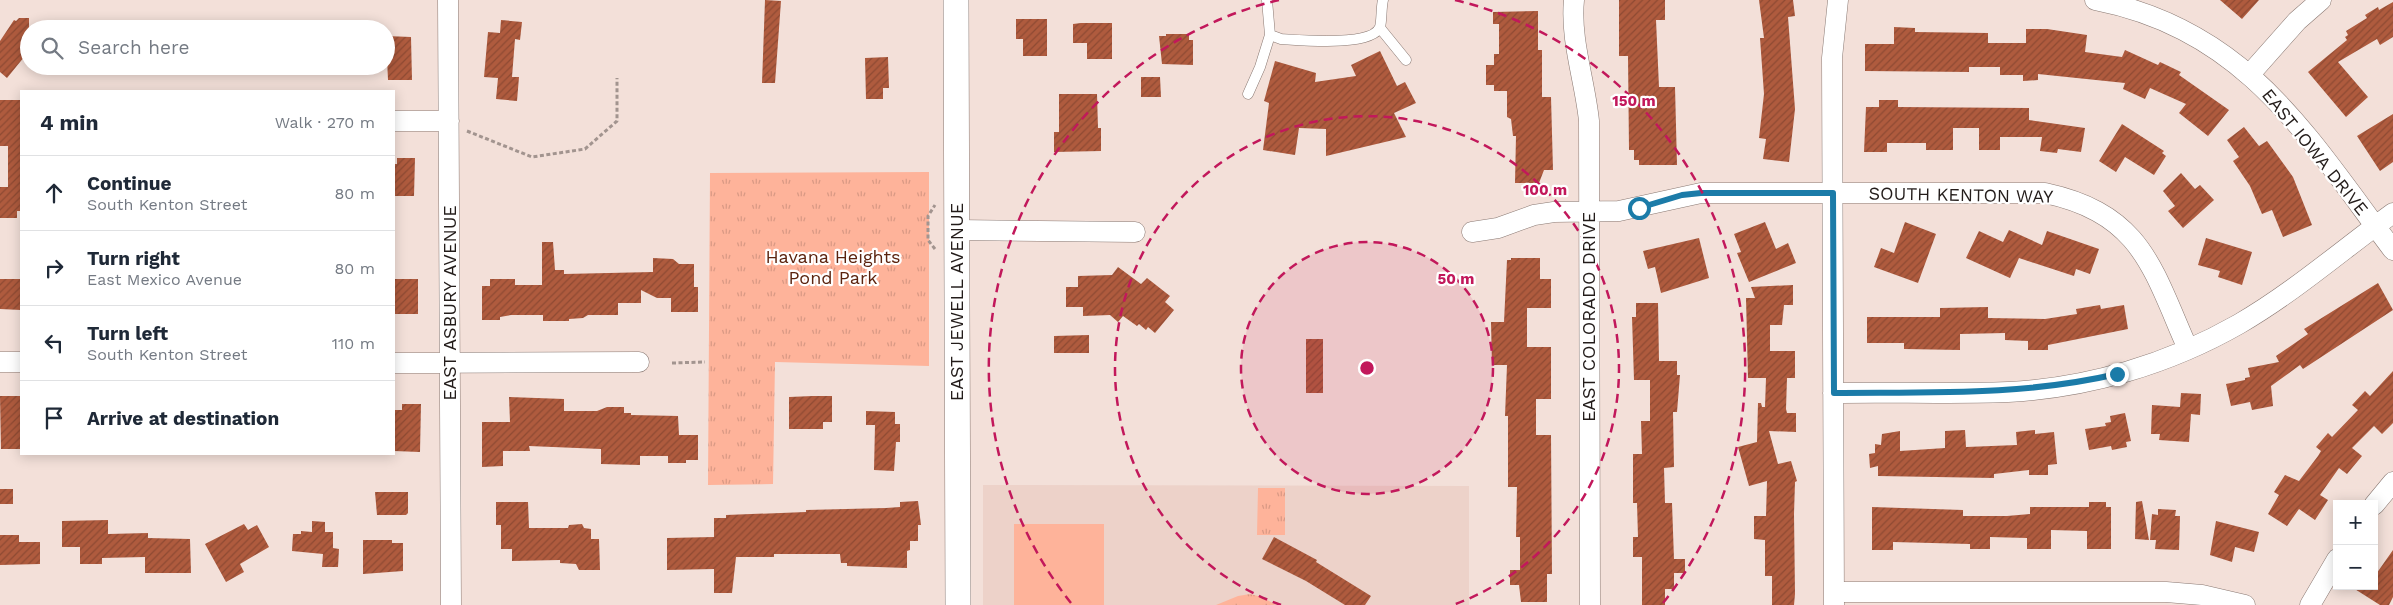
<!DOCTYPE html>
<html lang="en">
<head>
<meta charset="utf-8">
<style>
	body { margin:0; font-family:"Work Sans",sans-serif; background:#f2f2f3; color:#1f2937 }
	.controls { position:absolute; right:15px; bottom:15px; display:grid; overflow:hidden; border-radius:0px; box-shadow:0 2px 12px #0003 }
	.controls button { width:45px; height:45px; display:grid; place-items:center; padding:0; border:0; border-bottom:1px solid #e0e1e3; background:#fff; color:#1f2937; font:25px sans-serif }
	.stop { position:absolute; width:15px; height:15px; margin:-11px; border:4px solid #1b7ba8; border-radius:50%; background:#fff }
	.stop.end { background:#1b7ba8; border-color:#fff; box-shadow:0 1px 5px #0008 }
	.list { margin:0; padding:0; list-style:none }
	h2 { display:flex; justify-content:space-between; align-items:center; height:65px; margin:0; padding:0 20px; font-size:21px }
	h2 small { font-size:16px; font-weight:400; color:#747a83 }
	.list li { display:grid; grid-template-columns:32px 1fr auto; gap:15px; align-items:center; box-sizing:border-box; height:75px; padding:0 20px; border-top:1px solid #e0e1e3 }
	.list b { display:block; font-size:19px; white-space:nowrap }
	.list p { margin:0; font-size:16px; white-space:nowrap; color:#747a83 }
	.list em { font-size:16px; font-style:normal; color:#747a83 }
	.icon { flex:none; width:28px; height:28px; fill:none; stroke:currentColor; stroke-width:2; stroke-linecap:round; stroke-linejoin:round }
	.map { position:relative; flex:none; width:2393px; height:605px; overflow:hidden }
	.search { position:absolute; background:#fff; box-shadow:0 2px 12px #0003; left:20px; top:20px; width:375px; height:55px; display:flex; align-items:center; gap:12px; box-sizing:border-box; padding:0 18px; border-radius:28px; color:#747a83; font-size:19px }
	.panel { position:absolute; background:#fff; box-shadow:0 2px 12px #0003; left:20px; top:90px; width:375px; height:365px; border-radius:0px }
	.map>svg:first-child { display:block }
	.built { fill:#edd2c9 }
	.park { fill:url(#park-tufts) }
	.garden { fill:#feb39a }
	.building { fill:url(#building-hatch) }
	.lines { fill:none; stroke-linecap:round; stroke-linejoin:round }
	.service-casing { stroke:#897872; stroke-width:11 }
	.minor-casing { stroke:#897872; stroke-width:21 }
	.tertiary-casing { stroke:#897872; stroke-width:26 }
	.path { stroke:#a2948f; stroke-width:3; stroke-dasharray:4 2.5; stroke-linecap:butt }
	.service { stroke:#fff; stroke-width:10 }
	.minor { stroke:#fff; stroke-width:20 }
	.tertiary { stroke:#fff; stroke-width:25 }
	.route { stroke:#1b7ba8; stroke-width:6 }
	.ring { fill:none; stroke:#c2185b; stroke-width:2.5; stroke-dasharray:9 6 }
	.labels { text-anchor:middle; stroke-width:4.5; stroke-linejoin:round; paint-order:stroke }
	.street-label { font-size:18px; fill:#231c1a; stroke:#fff }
	.park-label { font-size:18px; fill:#5b230e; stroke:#fff }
	.centre { fill:#c2185b; stroke:#fff; stroke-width:2.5 }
	.ring-label { font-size:15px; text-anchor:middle; font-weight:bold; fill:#c2185b; stroke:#fff; stroke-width:4.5; stroke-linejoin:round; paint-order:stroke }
</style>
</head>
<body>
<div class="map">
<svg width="2393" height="605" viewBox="0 0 2393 605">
	<defs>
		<pattern id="park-tufts" width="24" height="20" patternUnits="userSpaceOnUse" patternTransform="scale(1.25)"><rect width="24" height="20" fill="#feb39a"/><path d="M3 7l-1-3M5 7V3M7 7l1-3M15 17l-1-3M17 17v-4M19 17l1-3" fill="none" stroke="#d99984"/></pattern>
		<pattern id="building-hatch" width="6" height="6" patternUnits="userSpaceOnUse" patternTransform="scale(1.25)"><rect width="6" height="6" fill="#af5b3e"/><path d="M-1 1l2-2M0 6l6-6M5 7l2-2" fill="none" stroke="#8e4a33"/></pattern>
	</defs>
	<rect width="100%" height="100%" fill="#f3e0d9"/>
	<path class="built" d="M983,485L1469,486V605H983Z"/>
	<path class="park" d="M929,172V366L775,362L773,484L708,485L710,173Z
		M1258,488H1285V535H1257Z
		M1250,594L1262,597L1276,605H1216L1238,596Z"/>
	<path class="garden" d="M1014,524H1104V605H1014Z"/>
	<path class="building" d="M765,0L781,1L775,83H762Z
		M1619,0H1665V20H1656L1659,87H1675L1677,165H1639V160H1634V150H1629L1628,56H1619Z
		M1759,0H1793L1795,16L1788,17L1795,109L1789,162L1763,159L1766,139L1759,138L1764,94L1760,38H1764Z
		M2220,0H2259L2242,19Z
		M2393,2V37L2380,45L2377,39L2338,62L2368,97L2346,117L2308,72L2347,40L2345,37L2348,35L2346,31L2367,18L2365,15L2378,7L2379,10Z
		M1538,11V50H1542V97H1551L1553,170H1544L1539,183H1515L1516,136H1513L1511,119L1507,117V91H1494V85H1486V65H1494V54H1499V24H1493V12Z
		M19,18H29V51L7,78L0,72V41L14,20L16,21Z
		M1016,19H1047V56H1023V39H1016Z
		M501,20L522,22L520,40L515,39L512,77H519L517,101L496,99L498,78L484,77L488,32L500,33Z
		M1081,23H1112V59H1087V43H1073V24Z
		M1894,27L1915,28V32L1988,33V43H2026V29H2047L2087,35L2085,52L2122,57L2125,50L2158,65L2160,62L2181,72L2179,75L2229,110L2208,136L2179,113L2186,104L2150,88L2145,99L2123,89L2125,83L2038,74V80L2023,81V75H2000V67H1969V72L1865,71V44H1894Z
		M1166,34H1189V40H1193V65L1162,64L1159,36H1166Z
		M386,36L411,37L412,80H388Z
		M1380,51L1397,86L1405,82L1416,103L1394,113L1406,137L1326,156V129L1299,128L1295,155L1263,150L1269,103L1264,101L1275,61L1316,73L1315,82L1356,76L1351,65Z
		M888,57L889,88H883V99H866L865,58Z
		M1141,77H1160L1161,97H1141Z
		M1059,94H1097L1098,128H1101V151L1054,152V132H1059Z
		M0,100H21V211H17V218H0V187H8V146H0Z
		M1879,100H1898V107L2029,108V120L2085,128L2081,152L2058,149L2057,153L2040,151L2042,137H2000V150H1979V128H1953V150H1926V143H1887V152H1864L1866,107H1879Z
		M2393,114V162L2380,171L2357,136Z
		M2122,124L2164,151L2162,153L2166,156L2154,175L2125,157L2116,172L2099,161Z
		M2244,127L2259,146L2267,141L2293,177L2312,225L2283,237L2272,210L2262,214L2250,186L2233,161L2239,157L2227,140Z
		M397,158H415L414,196H394V164H397Z
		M2181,173L2195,189L2200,185L2214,200L2183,228L2168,211L2175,206L2163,191Z
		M1765,222L1776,249L1788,243L1796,263L1749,282L1737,253L1741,252L1734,234Z
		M1905,222L1936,234L1918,283L1874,267L1881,248L1894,253Z
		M2009,230L2042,245L2047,231L2099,249L2090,274L2076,269L2074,276L2019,258L2010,278L1966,258L1979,231L2003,242Z
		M1699,238L1709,278L1661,293L1655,267L1648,269L1643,251Z
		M2206,238L2252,252L2242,285L2218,277L2220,271L2198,265Z
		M542,242H553L555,270H564V274L653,272V258L673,259L679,264H694V287H698V312H671V298H657L641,290V303H618V315H588L583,318L569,319V321H543V315H511L500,317V320H482V286H490V279H515V285H542Z
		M1511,258H1540V279H1551V308H1527V347H1551V399H1536V435H1551L1552,574H1547V602H1521L1519,585H1510V570H1520V537H1516L1517,487H1508V416H1505L1507,365H1492L1491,322H1504L1507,260H1511Z
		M1118,267L1141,284L1147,278L1170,296L1165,302L1174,310L1155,333L1148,327L1146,330L1139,324L1137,326L1123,316L1118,322L1110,315L1083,316V307H1066V287H1078V276L1112,275Z
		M0,279H21V310L0,309Z
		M394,279H418V314H394Z
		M2378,283L2393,310L2303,369L2300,365L2271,386L2273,406L2252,410L2250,402L2231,406L2226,384L2245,380V378L2250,377L2248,368L2279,362L2276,356L2308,334L2304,329Z
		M1793,285V305H1784L1782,325H1770V351H1795V378H1787L1786,409L1787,413H1796V432L1769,431L1778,464L1791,461L1797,481L1795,482L1794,514L1795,594L1794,605H1772V576H1765V540L1754,539V516H1766L1767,481L1749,486L1738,447L1757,442L1758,403H1761L1762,407H1765L1766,378H1748L1746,298H1755L1751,287Z
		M1636,303H1658L1659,361H1677V375H1680L1677,412H1673L1674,467L1664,468L1665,503H1672L1674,559H1685V573H1674V589H1665V605H1642V557H1633V537H1638L1637,503H1633V454H1642L1641,421H1650V380H1634L1632,317H1636Z
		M2100,305L2101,309L2124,305L2128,329L2048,345V350H2028V341L2005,340V333L1960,334V350L1904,349V343H1867V317H1940V308L1988,307V318L2045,319L2077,314L2076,309Z
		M1089,335V353H1054V336Z
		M1306,339H1323V393H1306Z
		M2393,371V423L2382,434L2374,426L2352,448L2362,456L2347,474L2339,468L2320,495L2328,500L2315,520L2299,509L2287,526L2268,514L2279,495L2274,492L2285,475L2299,481L2318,456L2321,451L2316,447L2328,433L2332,437L2358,410L2352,405L2365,391L2370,396Z
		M2181,393L2201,394L2200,415L2191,414L2189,442L2159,440L2160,434H2151L2152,405L2180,407Z
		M0,396H21V449H1Z
		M813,396H832V422H823V429H789V397Z
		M509,397L564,399V411H597L607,407H624V413H631V415L678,416L679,435H698V460H686V463H668V456H640V465L601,464V449L529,446L530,451H503V466L482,467V422H510Z
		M402,404H421L420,452L394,451V410H402Z
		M866,411L895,412V424H900V442H896L894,471L874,470L875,425H866Z
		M2125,413L2131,441L2126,442L2127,447L2112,450L2111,446L2089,450L2085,429L2106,426L2105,423L2111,422L2110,416Z
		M1965,430L1966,447L2017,445L2016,432L2035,430V434L2054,432L2057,464L2048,465V475H2029V470L1994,474V478L1878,476V466L1870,468L1869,454L1875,453V444L1881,445L1882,434L1900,431V451L1945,448V431Z
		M0,489H13V504H0Z
		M375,492H408V513L406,515H377Z
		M918,501L921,525H918V541H910V550L907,551V568L847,566V563H841L840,554H774V557H736L732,593H714V569L667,570V538L714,537V518H726V515L806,512V510L886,508L900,507V502Z
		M2142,501L2149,540L2135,539L2136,502Z
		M496,502H528L529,528H568L569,525L582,524L584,528L591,529V539H599L600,570H579L576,564L560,563V560L512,561V549H501V525H496Z
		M2089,502H2106V507H2111V549H2087V531L2051,530V549H2027V538L1990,537V549H1970V544L1893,542V550H1872V507L1963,510V516H2007L2030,514V507H2089Z
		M2158,509L2176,510L2175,516H2180L2179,550L2155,549L2156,540H2150L2152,514L2158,515Z
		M108,520V534L148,533V538L190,539L191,573H145V557L102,558V564H80V547H62V521Z
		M312,521L325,522V532H333V548L339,549L338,567H322L323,554L292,551L293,534H301V531L312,532Z
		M2216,521L2259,532L2254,552L2235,547L2232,562L2210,555Z
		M244,524L248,530L257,525L269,547L240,564L244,572L226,582L205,544Z
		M0,535H19V542H40V564L0,565Z
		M1274,537L1317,560L1316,562L1371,596L1365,605H1345L1306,581L1262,559Z
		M363,540H392V543H403V571L363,574Z
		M2393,550V597L2389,605H2380L2350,586H2374V577Z"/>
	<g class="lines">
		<defs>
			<path id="service" d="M1267,0L1270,35L1281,39C1300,40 1372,47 1380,27C1382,20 1381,8 1383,0
				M1380,28L1406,60
				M1248,94L1260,67L1270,35"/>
			<path id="minor" d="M448,0L451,605
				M1574,0C1570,40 1585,81 1589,121L1590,605
				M2095,0C2247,30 2307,136 2393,250
				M2250,74L2297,21L2321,0
				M394,121H449
				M957,230L1135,232
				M1472,232L1498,228L1534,215L1554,212L1619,211L1701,193H2045C2142,214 2152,268 2188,349
				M0,362H21
				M394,363L639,362
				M1833,393C1891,392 1950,394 2008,392C2088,388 2169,364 2239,324C2294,292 2342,250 2393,213
				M2374,505L2393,482
				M1834,592H2166L2202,595L2245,605
				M1834,605L1832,58L1838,0
				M2310,605L2337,559"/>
			<path id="tertiary" d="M956,0L958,605"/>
		</defs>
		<use href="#service" class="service-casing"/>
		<use href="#minor" class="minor-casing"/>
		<use href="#tertiary" class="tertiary-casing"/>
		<path class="path" d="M467,131L532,157L585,149L617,121V78
			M935,249L928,240V216L935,205
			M672,363L705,362"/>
		<use href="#service" class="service"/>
		<use href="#minor" class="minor"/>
		<use href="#tertiary" class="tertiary"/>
	</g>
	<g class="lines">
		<path class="route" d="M1639,208L1682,195L1701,193H1833L1834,393C1929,392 2023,396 2117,374"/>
	</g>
	<circle cx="1367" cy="368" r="126" fill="#c2185b" fill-opacity=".12"/>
	<g class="ring">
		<circle cx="1367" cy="368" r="126"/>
		<path d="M1281 605A252 252 0 1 1 1453 605"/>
		<path d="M1071 603A378 378 0 0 1 1279 0M1455 0A378 378 0 0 1 1663 603"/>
	</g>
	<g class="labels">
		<g class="street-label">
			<text transform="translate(2315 152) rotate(51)" y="6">EAST IOWA DRIVE</text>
			<text transform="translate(1961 195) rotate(1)" y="6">SOUTH KENTON WAY</text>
			<text transform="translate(957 302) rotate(-90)" y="6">EAST JEWELL AVENUE</text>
			<text transform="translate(450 303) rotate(-90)" y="6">EAST ASBURY AVENUE</text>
			<text transform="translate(1589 317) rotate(-90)" y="6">EAST COLORADO DRIVE</text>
		</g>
		<g class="park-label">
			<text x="833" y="263">Havana Heights<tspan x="833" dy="21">Pond Park</tspan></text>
		</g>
	</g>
	<circle cx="1367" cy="368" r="8" class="centre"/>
	<g class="ring-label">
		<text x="1634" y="106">150 m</text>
		<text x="1545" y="195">100 m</text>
		<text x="1456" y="284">50 m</text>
	</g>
</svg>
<div class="controls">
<button>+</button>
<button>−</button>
</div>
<div class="stop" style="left:1639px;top:208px"></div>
<div class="stop end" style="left:2117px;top:374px"></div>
<div class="search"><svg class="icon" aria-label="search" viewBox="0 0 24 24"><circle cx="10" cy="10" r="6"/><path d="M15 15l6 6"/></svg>Search here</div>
<section class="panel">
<h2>4 min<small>Walk · 270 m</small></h2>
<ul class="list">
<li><svg class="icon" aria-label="ahead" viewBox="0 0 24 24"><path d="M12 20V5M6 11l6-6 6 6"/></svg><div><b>Continue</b><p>South Kenton Street</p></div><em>80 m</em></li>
<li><svg class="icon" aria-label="right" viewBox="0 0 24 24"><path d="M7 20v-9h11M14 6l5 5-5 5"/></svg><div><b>Turn right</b><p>East Mexico Avenue</p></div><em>80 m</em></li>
<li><svg class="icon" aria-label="left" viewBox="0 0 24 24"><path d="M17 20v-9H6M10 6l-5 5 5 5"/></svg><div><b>Turn left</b><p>South Kenton Street</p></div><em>110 m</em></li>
<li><svg class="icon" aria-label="arrive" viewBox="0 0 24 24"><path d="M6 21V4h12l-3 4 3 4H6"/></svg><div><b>Arrive at destination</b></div></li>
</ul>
</section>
</div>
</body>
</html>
